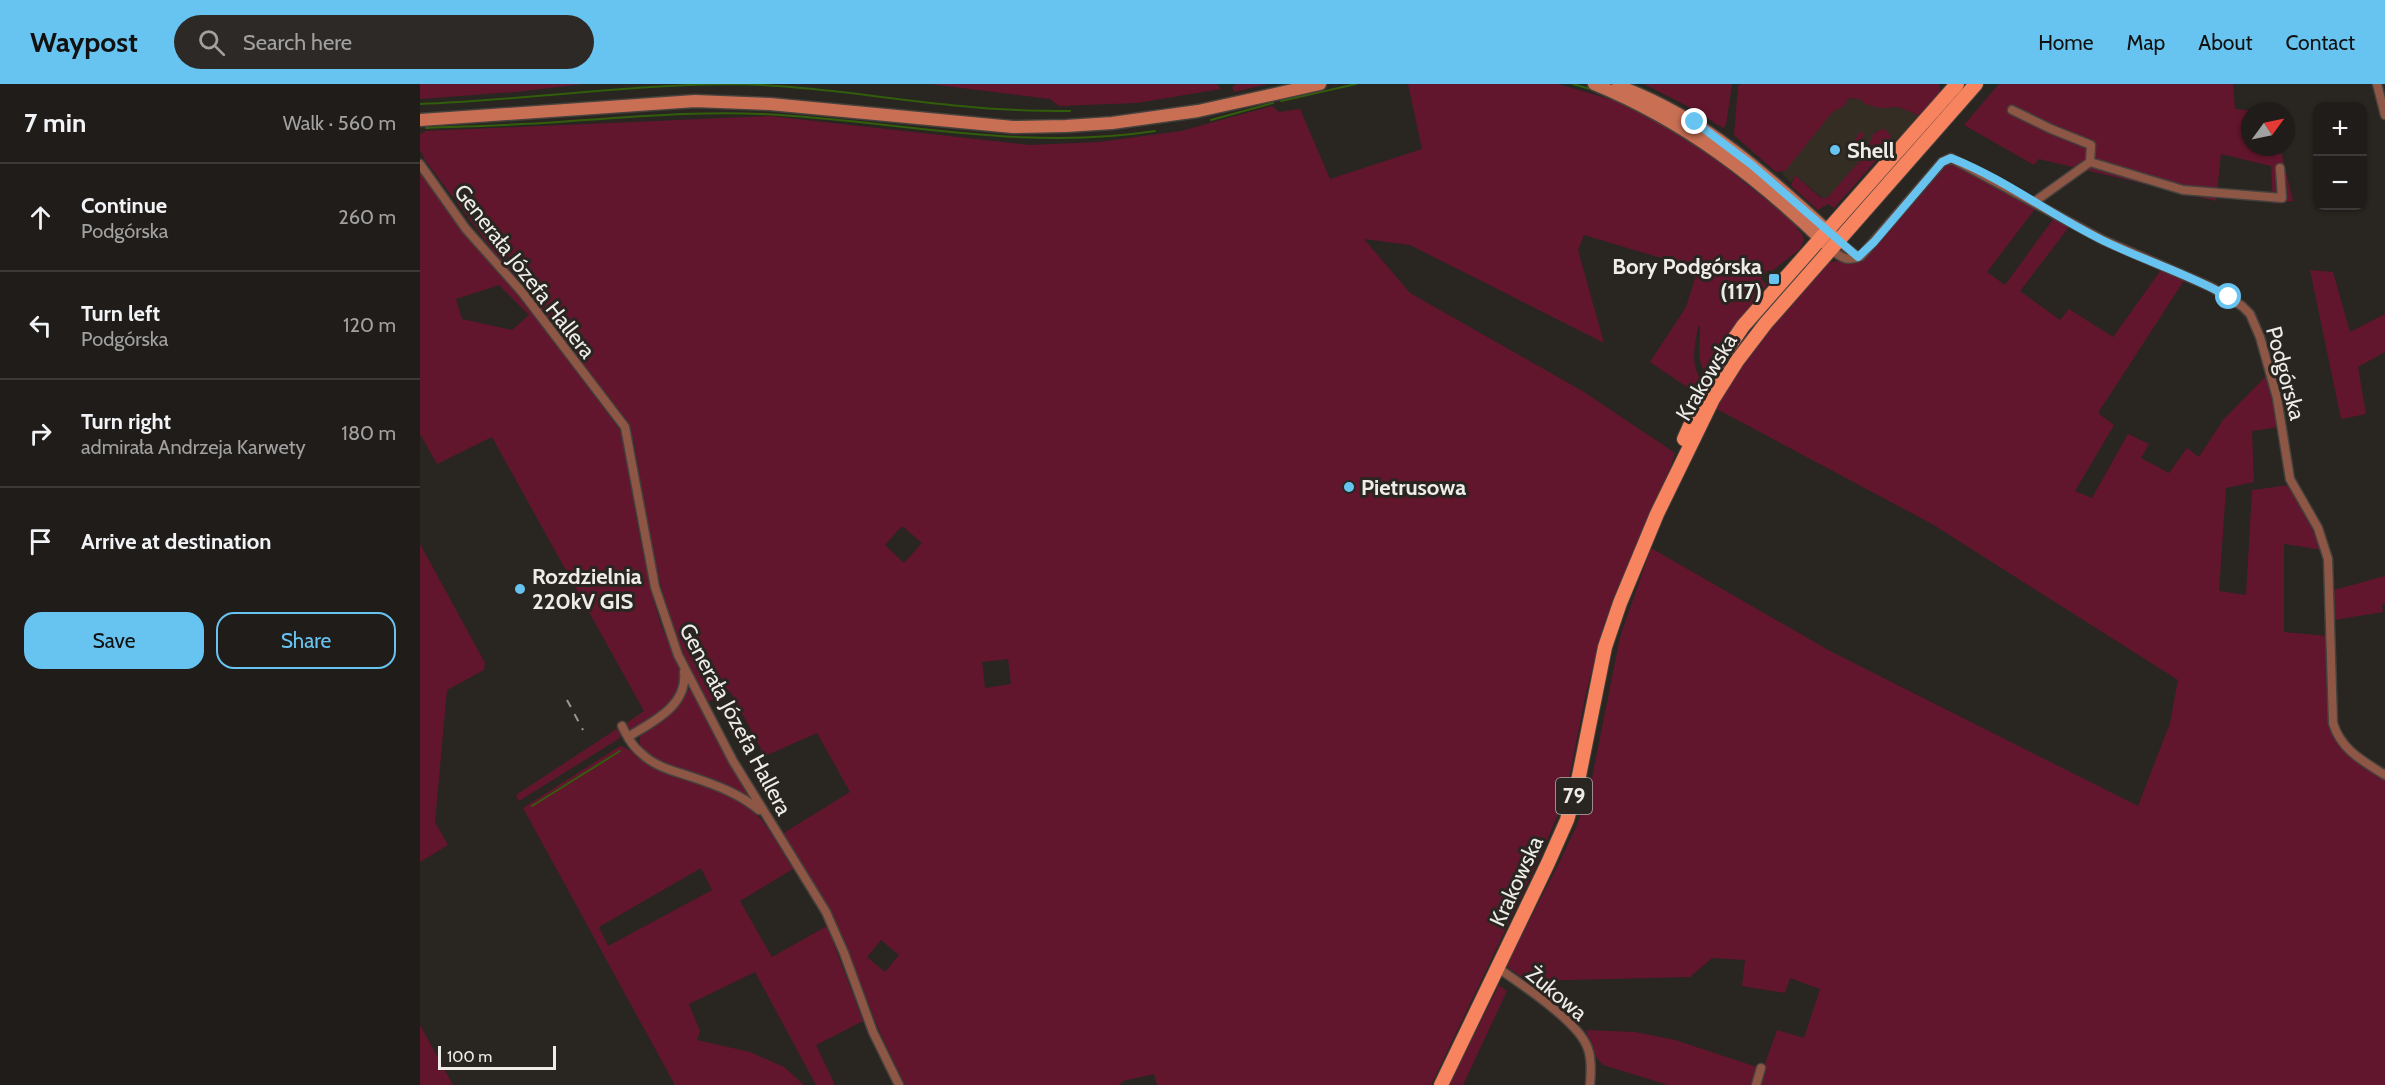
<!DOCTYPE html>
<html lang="en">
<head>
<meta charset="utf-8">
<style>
	body { margin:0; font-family:Cabin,sans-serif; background:#2c2926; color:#f1f3f6 }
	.controls { position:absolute; right:18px; top:18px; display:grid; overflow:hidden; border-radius:12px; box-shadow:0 2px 4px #0004 }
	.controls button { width:54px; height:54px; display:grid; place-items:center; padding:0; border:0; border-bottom:2px solid #3c3a38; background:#1f1c19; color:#f1f3f6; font:30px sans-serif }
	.compass { position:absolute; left:1821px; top:18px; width:54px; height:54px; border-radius:50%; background:#1f1c19; box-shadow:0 2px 4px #0004; rotate:57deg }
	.scale { position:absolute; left:18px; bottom:15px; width:118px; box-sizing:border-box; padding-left:6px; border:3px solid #eeece9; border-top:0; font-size:16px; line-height:21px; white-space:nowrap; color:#eeece9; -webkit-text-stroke:4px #292521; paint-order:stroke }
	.stop { position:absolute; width:18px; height:18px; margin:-14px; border:4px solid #67c4f0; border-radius:50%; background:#fff }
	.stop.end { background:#67c4f0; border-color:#fff; box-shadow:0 2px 6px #0008 }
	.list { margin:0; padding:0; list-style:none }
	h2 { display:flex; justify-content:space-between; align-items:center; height:78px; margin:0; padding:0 24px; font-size:26px }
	h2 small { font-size:20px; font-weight:400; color:#a1a1a2 }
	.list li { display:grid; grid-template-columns:39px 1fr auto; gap:18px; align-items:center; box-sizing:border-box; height:108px; padding:0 24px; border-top:2px solid #3c3a38 }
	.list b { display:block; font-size:22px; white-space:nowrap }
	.list p { margin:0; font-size:20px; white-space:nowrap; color:#a1a1a2 }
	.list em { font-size:20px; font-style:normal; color:#a1a1a2 }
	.actions { display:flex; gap:12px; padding:18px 24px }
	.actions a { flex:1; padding:14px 0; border:2px solid #67c4f0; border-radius:18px; text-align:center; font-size:21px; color:#67c4f0 }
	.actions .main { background:#67c4f0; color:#111 }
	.icon { flex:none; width:33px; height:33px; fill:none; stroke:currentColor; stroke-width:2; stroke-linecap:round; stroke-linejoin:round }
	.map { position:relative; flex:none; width:1965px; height:1001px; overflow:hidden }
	header { display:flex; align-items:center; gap:36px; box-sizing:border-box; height:84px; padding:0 30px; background:#67c4f0; color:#111 }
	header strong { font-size:28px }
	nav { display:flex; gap:33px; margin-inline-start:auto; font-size:21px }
	.search { width:420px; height:54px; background:#2c2926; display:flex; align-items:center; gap:15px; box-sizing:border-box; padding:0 21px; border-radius:33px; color:#a1a1a2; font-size:22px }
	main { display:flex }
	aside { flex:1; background:#1f1c19 }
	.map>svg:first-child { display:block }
	.built { fill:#342d24 }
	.green { fill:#62162e; fill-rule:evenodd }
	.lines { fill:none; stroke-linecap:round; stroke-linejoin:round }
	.stream { stroke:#325d0b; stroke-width:2 }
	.street-casing { stroke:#45413d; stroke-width:11 }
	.secondary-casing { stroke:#45413d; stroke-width:15 }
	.primary-casing { stroke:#45413d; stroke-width:16 }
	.street { stroke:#8e5745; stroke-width:8 }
	.secondary { stroke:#c97054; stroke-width:12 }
	.primary { stroke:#f7845f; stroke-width:14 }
	.rail { stroke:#9a9794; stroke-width:2; stroke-dasharray:8 8; stroke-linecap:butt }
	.route { stroke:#67c4f0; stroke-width:8 }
	.poi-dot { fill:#67c4f0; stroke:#292521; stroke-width:2 }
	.labels { text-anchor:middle; stroke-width:6; stroke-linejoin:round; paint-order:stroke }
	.shield { fill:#292521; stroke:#b3b0ad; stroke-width:1.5 }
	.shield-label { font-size:21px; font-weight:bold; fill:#eeece9 }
	.poi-label { font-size:22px; font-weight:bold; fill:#eeece9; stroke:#292521; text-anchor:start }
	.street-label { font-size:22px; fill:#eeece9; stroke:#292521 }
</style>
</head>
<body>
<header>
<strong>Waypost</strong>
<div class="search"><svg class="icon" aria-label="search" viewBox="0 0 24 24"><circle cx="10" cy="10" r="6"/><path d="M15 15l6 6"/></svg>Search here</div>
<nav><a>Home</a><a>Map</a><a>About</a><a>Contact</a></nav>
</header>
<main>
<aside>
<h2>7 min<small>Walk · 560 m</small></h2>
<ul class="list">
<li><svg class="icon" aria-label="ahead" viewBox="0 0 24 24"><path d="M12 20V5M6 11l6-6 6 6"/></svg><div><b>Continue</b><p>Podgórska</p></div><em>260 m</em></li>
<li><svg class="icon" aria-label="left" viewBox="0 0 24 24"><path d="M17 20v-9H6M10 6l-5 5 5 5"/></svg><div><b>Turn left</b><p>Podgórska</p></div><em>120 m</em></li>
<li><svg class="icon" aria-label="right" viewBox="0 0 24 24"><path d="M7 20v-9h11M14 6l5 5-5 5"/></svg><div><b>Turn right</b><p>admirała Andrzeja Karwety</p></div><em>180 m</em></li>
<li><svg class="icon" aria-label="arrive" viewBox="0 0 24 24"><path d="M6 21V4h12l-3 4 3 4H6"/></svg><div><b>Arrive at destination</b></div></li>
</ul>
<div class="actions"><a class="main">Save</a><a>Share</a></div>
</aside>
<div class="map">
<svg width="1965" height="1001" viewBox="0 0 1965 1001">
	<rect width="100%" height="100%" fill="#292521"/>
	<path class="built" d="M1429,14L1440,15L1460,24L1478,23L1501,32L1469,62L1471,56L1457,46L1446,70L1410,111L1404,115L1375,91L1371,99L1362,89L1411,30L1416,26L1423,23Z"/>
	<path class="green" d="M0,0H164L95,8L0,15Z
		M510,0H797L801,5L717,19L639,22L630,15Z
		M817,0H848L814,8L812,3Z
		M988,0H1138L1217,23L1294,71L1303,81L1378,142L1377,145L1382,150L1384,156L1380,165L1352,187L1348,186L1341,195L1347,201L1287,290C1275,278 1281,259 1280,242H1278C1275,262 1269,281 1283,298L1280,312L1230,278L1266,223L1278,185L1164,151L1158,166L1184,259L990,161L944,155L990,209L1164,308L1255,369C1246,395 1235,438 1217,458L1183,543L1166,609L1145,714L1114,786L1011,1001H737L734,990L703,997L699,1001H485L460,949L414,833L362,750L430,708L397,649L345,672L310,607L286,619C264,577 248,533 237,486C226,444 222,401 214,359L208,340L198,325L93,194L5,76L0,66V50L6,47L350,32L610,61L679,58L761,47L852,22L859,28L880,25L910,95L1002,65ZM482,442L502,459L484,479L465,461ZM588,575L591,600L565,604L562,578ZM461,856L479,871L465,888L447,873Z
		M1224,0H1312L1306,41L1303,44L1267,22Z
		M1321,0H1519L1521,10L1501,32L1478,23L1460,24L1445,20L1440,15L1429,14L1423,23L1416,26L1411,30L1365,87L1356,88L1314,51L1318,2Z
		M1579,0H1813L1815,25L1835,27H1830V63H1860L1873,117L1853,120L1851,82L1801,70L1796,117L1619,75L1614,81L1544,41Z
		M1462,45L1466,46L1471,52L1469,62L1414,124L1408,120L1398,126L1371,102L1375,91L1401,114H1407L1446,70L1453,50Z
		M1440,48H1444L1439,65L1434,66L1431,62Z
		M1534,78L1615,125L1567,188L1585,201L1634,134L1649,143L1600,207L1640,236L1649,225L1693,253L1741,186L1765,195L1678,329L1694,341L1655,407L1672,414L1708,350L1729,360L1721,374L1749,389L1767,364L1779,373L1803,336L1846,292L1859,343L1832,347L1834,398L1806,404L1799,507L1826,511L1832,406L1869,401L1903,466L1864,460V548L1908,552C1909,581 1900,639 1920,662C1932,676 1950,685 1965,696V1001H1248L1183,981L1174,971L1166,946L1215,948L1255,956L1343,985L1357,946L1384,954L1400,905L1370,894L1365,909L1322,902L1325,876L1292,874L1270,893L1107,897L1086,882L1137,783L1157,741L1170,704L1200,553L1231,464L1410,567L1718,722L1750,639L1758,596L1512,440L1293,323C1325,270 1367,225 1407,179C1419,174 1431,183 1443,175L1523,81Z
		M0,89L48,154L95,207L136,260L200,346C207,367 208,388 212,409C219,451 227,494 239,535C245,556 266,582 258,605C251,624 230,633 214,644L210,645L205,640L224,627L72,353L17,380L0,350ZM79,201L109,231L92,246L42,235L36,215Z
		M1890,186L1913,188L1930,248L1965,230V268L1938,283L1946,330L1921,335Z
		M0,460L65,579L64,586L27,606L15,738L28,761L0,778Z
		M1965,492V520L1962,521L1963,528L1914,536V506Z
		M271,605L274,607L333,715C321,710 309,701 296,696C284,691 204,674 222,650C224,647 230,645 234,643C249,633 259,622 267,606Z
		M198,644L201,649L200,654L99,717L96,711Z
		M200,662C215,666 225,681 239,687C271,699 311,706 337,731C351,745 362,768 373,785L320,817L352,873L407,842L443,937L396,961L415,1001H396L335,888L269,920L280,947L277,956L330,968L364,983L384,1001H255L103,724ZM281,784L292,806L188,862L179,843Z
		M1079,901L1087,907L1043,1001H1029Z
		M0,941L33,1001H0Z"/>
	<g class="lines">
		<path class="stream" d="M1153,0L1170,5
			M861,17L936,0
			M0,20C106,16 212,0 318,0C393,2 467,15 541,22C577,26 613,27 650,27
			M791,36L853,19
			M6,44C54,42 103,41 151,37C214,33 278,27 342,30C475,36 600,68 735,47
			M112,722L200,667"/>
		<defs>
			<path id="street" d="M1957,0L1965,31
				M1592,26L1631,45L1671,61L1670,78L1614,118
				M1670,78L1763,106L1862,114L1860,84
				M0,80L46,145L102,208L205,343L235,503L258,571L313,677L406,828L424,869L453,948L479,1001
				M1418,157L1438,173
				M1411,165C1421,174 1428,178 1441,172L1522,78L1531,74L1683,156L1791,203L1822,222L1830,230L1840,253L1857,314L1870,395L1898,444L1908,475L1913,639C1921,666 1943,677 1965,691
				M202,642C207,652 212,662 221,669C235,683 254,687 272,693C296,701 320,710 339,726
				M208,653C232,638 268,622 264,588
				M1078,884C1101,900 1154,935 1166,960C1172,972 1171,987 1170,1001
				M1336,1001L1341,984"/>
			<path id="secondary" d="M1174,0C1264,37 1337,93 1406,160
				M1198,2C1282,32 1348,92 1413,152
				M0,36L275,17L350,20L593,43L646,42L692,39L778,27L900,0"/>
			<path id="primary" d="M1264,355L1299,277L1323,242L1537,0
				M1021,1001L1128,779L1147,736L1158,697L1185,563L1200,519L1237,430L1293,315L1317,277L1346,239L1556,0"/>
		</defs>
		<use href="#street" class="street-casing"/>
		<use href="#secondary" class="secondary-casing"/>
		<use href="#primary" class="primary-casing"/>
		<use href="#street" class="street"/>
		<use href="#secondary" class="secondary"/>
		<use href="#primary" class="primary"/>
		<path class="rail" d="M147,616L163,646"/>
	</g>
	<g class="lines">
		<path class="route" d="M1275,38L1332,81L1438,173L1454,158L1522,78L1531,74C1585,95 1632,132 1684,157C1725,177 1769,190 1809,213"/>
	</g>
	<g class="poi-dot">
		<circle cx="1415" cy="66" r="6"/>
		<rect x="1348" y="189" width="12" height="12" rx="3"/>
		<circle cx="929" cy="403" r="6"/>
		<circle cx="100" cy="505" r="6"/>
	</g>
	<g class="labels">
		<rect class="shield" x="1136" y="694" width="36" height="36" rx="4.5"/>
		<g class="shield-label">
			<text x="1154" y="719">79</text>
		</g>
		<g class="poi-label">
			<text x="1427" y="74">Shell</text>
			<text x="1342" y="190" text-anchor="end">Bory Podgórska<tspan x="1342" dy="25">(117)</tspan></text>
			<text x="941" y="411">Pietrusowa</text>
			<text x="112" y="500">Rozdzielnia<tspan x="112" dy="25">220kV GIS</tspan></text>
		</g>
		<g class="street-label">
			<text transform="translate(105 187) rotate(52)" y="8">Generała Józefa Hallera</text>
			<text transform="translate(1866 289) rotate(75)" y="8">Podgórska</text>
			<text transform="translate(1286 293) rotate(-59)" y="8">Krakowska</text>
			<text transform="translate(316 635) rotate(62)" y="8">Generała Józefa Hallera</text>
			<text transform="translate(1096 797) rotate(-65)" y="8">Krakowska</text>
			<text transform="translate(1137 909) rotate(40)" y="8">Żukowa</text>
		</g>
	</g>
</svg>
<div class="controls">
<button>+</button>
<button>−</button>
</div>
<svg class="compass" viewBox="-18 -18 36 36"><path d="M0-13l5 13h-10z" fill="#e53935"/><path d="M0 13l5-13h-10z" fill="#a1a1a2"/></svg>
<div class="scale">100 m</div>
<div class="stop" style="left:1809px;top:213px"></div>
<div class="stop end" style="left:1275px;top:38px"></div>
</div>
</main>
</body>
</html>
